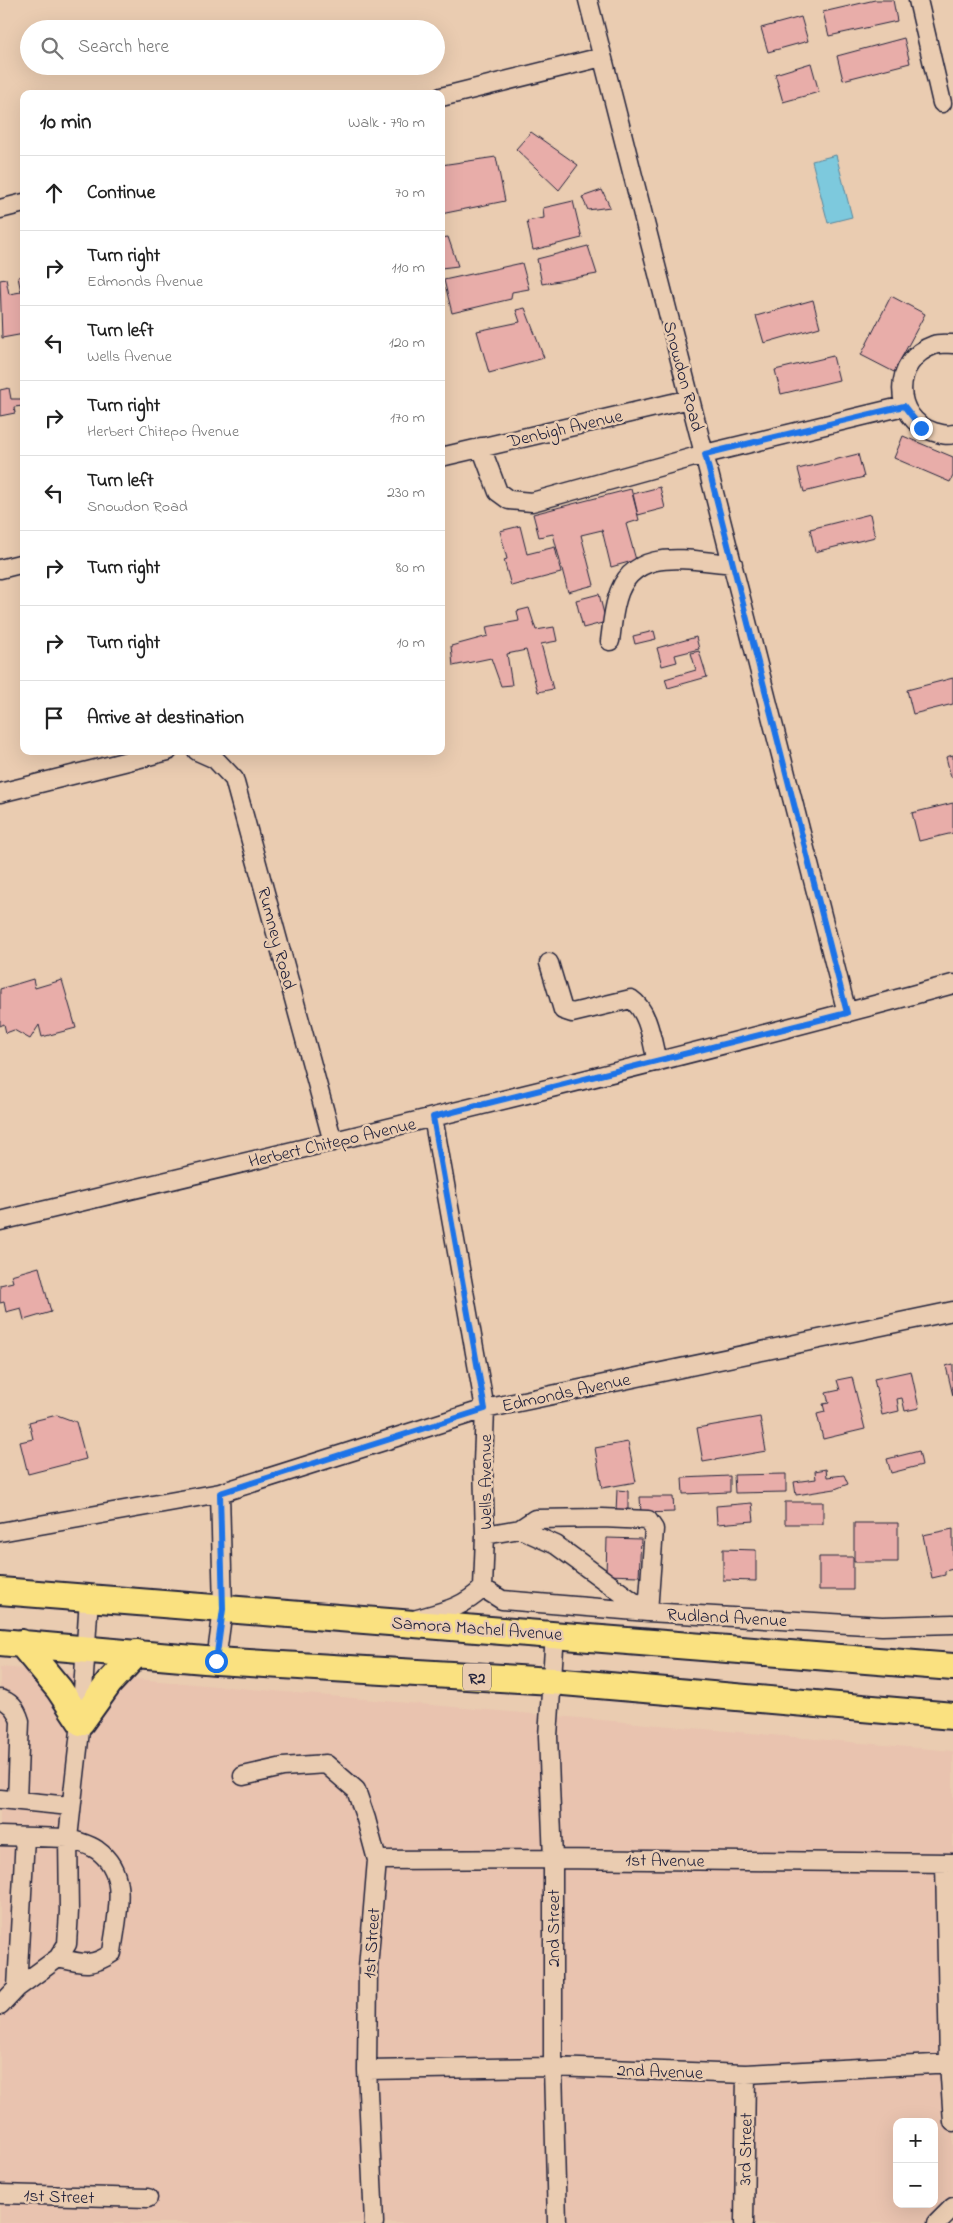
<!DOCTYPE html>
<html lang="en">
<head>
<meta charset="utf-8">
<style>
	body { margin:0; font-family:"Indie Flower",sans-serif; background:#f6f6f6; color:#222 }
	.controls { position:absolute; right:15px; bottom:15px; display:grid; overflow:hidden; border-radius:10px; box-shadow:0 5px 20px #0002 }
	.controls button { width:45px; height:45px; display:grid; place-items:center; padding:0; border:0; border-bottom:1px solid #e0e0e0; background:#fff; color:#222; font:25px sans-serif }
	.stop { position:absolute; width:15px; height:15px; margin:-11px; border:4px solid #1a73e8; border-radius:50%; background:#fff }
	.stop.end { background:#1a73e8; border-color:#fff; box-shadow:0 1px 5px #0008 }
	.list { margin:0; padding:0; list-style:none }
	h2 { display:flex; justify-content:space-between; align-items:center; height:65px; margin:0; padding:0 20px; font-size:21px }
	h2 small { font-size:16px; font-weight:400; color:#767676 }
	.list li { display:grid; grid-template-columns:32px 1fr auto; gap:15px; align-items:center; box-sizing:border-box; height:75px; padding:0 20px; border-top:1px solid #e0e0e0 }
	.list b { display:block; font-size:19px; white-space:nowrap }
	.list p { margin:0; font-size:16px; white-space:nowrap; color:#767676 }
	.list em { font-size:16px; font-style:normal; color:#767676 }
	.icon { flex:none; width:28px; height:28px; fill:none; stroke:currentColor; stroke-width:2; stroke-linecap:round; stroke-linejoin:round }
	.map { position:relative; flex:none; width:953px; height:2223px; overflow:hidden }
	.search { position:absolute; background:#fff; box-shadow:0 5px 20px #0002; left:20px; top:20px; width:425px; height:55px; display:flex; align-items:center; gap:12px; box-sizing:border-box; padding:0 18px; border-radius:28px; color:#767676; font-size:19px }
	.panel { position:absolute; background:#fff; box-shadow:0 5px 20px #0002; left:20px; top:90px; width:425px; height:665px; border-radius:10px }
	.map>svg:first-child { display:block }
	.built { fill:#e9c3af; fill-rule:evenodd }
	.water { fill:#7dc9dd; stroke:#59869c }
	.building { fill:#e8ada9; stroke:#22223b }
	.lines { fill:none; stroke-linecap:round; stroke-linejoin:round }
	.minor-casing { stroke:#22223b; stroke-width:21 }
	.highway-casing { stroke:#22223b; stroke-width:30 }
	.minor { stroke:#eaccb1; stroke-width:18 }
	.highway { stroke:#fae180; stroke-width:26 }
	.route { stroke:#1a73e8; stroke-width:6 }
	.labels { text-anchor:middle; stroke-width:5; stroke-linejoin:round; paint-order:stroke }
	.shield { fill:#eaccb1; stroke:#5e555e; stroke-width:1 }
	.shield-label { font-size:16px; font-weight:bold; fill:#22223b }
	.street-label { font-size:18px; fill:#22223b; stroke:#eaccb1 }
</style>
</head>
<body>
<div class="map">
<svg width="953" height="2223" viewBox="0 0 953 2223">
	<rect width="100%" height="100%" fill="#eaccb1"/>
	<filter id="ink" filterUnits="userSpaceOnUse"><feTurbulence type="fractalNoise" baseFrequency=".02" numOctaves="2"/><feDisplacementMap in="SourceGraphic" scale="10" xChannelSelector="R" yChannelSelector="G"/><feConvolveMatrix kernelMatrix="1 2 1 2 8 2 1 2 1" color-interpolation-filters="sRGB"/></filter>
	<g filter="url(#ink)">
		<path class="built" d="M0,1667L953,1751V2223H0ZM897,2122H934V2204H897Z"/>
		<path class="water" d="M836,155L852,217L828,223L812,161Z"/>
		<path class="building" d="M875,0H893L897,21L829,36L823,12Z
			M801,17L808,41L768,52L761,28Z
			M904,38L910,63L843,80L837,56Z
			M811,63L819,92L783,102L775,74Z
			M531,132L578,165L559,190L516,149Z
			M496,157L505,201L441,214V165Z
			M602,190L610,207L588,210L582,197Z
			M573,201L582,238L533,250L527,221L544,218L543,208Z
			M448,237L458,266L441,268V238Z
			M588,246L597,274L542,284L537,259Z
			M522,263L529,289L512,292L511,299L452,313L444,280Z
			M24,276V334L2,338L0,280L6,279L9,294L21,292L18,277Z
			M891,296L925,314L894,372L861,355Z
			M813,300L820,327L764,343L756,316Z
			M525,308L544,358L489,373L477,331L520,322L516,310Z
			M833,356L839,380L781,394L775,370Z
			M9,388L11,399H22L23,406L14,407L15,413L0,416V390Z
			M903,436L953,457V476L950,482L894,458Z
			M858,454L864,477L804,492L798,469Z
			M660,487L665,508L638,515L633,494Z
			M631,489L639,520L626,524L636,560L611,567L602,530L581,535L594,585L568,592L553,534L539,537L533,514Z
			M870,514L875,537L815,552L810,529Z
			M520,526L527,554L555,547L561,573L511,586L504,560L507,559L500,531Z
			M599,594L606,622L583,628L576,600Z
			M529,608L536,630L554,627L557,641L541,644L553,689L538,692L526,650L507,654L512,685L501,686L491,658L453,666L451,646L488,636L486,627L519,621L517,611Z
			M654,631L656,639L635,644L633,636Z
			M696,637L699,649L675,655L677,662L662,666L657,648Z
			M699,651L707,677L668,688L665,679L696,670L691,653Z
			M953,678V704L913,714L907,690Z
			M953,755V777H951L946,757Z
			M953,803V833L919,841L912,813Z
			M33,979L35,988L62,980L76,1028L42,1037L39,1025L30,1039L14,1030L6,1033L4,1024L0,1026V989Z
			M39,1267L51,1312L24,1320L21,1308L6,1312L4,1302L0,1303V1285L13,1282L11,1275Z
			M953,1364V1396L946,1366Z
			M911,1371L919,1408L905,1411L902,1398L897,1399L899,1411L882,1415L874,1379Z
			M852,1377L865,1429L823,1439L817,1414L825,1412L823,1404L829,1403L826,1393L840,1390L837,1380Z
			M57,1415L76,1422L86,1459L28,1474L20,1442L33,1439L29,1422Z
			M760,1417L766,1451L703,1462L697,1428Z
			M628,1442L636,1482L602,1488L595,1448Z
			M919,1451L922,1465L891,1473L887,1459Z
			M826,1469L827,1477L844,1475L848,1484L835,1489L796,1495L794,1482L816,1479L815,1471Z
			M786,1474V1492L735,1493L734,1475Z
			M730,1476V1492L683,1494L682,1478Z
			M617,1490L628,1491V1512H616Z
			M640,1497H673L674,1512L641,1513Z
			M785,1502H823V1524H785Z
			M752,1503L754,1521L717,1524L716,1506Z
			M854,1523H898V1562H854Z
			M953,1529V1569L945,1571V1575L932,1578L923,1535Z
			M607,1538L641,1539L639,1576L606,1575Z
			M723,1549L756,1550V1581L723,1580Z
			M819,1557H853V1590H819Z"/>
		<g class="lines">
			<defs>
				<path id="minor" d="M588,0L847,1013
					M918,0L942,103
					M441,97L602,57
					M0,209L24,203
					M953,344C947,344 939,343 934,345C891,360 892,419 934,432C941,434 946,436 953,434
					M481,447L498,492L509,500L532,502L705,454L904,406
					M441,457L690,399
					M0,569L24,563
					M610,641C612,627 613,612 617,599C632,544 690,561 733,564
					M197,751L215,759L234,779L333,1142
					M0,793L168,751
					M549,963L563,1010L572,1013L631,999C649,1011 652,1042 657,1062
					M433,1117L485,1409L483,1463L485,1535L483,1588L502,1600L648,1612L882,1626L953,1624
					M0,1221C318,1145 637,1070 953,984
					M520,1529L535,1519L602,1518L648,1520L654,1529L648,1612
					M0,1532L220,1493L485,1409L953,1311
					M485,1535L520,1529L556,1545L646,1611
					M417,1619C445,1611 462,1608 483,1588
					M555,1634L548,1736L553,1859V2067L557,2223
					M216,1661L223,1609L220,1493
					M0,1699C12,1702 17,1711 20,1721L17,1800
					M243,1776L283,1767L326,1764L356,1790L366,1819L377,1860L368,1968L367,2070L374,2223
					M0,1799L70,1806
					M0,1836L68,1838L81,1722L89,1598
					M377,1860L553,1859L953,1863
					M945,1863L949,2063L953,2122
					M17,1988L25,1837
					M0,2006L17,1988L58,1958L67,1944L69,1911L68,1838C77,1842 89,1844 97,1850C131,1874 116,1917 112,1953C91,1968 80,1963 58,1958
					M367,2070L553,2067L746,2074L953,2063
					M0,2194L148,2198
					M744,2223L746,2074
					M937,2223L953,2207"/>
				<path id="highway" d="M0,1591L953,1667
					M0,1642L216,1661L552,1681L953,1716
					M21,1643L59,1689L81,1722L109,1683L137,1653"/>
			</defs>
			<use href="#minor" class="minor-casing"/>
			<use href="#highway" class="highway-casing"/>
			<use href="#minor" class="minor"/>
			<use href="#highway" class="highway"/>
		</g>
	</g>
	<g class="lines" filter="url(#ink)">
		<path class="route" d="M216,1661L223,1609L220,1493L485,1409L433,1117L847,1013L705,454L904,406L921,428"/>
	</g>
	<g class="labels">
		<rect class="shield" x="463" y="1663.5" width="28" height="27" rx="4"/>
		<g class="shield-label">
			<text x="477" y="1683">R2</text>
		</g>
		<g class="street-label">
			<text transform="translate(684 376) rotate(75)" y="6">Snowdon Road</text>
			<text transform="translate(565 428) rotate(-13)" y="6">Denbigh Avenue</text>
			<text transform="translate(277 938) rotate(75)" y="6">Rumney Road</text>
			<text transform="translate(332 1142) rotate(-13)" y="6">Herbert Chitepo Avenue</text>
			<text transform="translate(566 1392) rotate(-12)" y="6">Edmonds Avenue</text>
			<text transform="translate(485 1482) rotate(-90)" y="6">Wells Avenue</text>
			<text transform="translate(727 1617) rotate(3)" y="6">Rudland Avenue</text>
			<text transform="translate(477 1628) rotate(4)" y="6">Samora Machel Avenue</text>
			<text transform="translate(665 1860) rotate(1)" y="6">1st Avenue</text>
			<text transform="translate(553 1928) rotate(-90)" y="6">2nd Street</text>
			<text transform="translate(371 1943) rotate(-86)" y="6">1st Street</text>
			<text transform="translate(660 2071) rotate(2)" y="6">2nd Avenue</text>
			<text transform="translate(745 2149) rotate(-89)" y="6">3rd Street</text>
			<text transform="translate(59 2196) rotate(2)" y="6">1st Street</text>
		</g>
	</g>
</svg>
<div class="controls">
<button>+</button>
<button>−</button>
</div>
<div class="stop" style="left:216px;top:1661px"></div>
<div class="stop end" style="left:921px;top:428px"></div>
<div class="search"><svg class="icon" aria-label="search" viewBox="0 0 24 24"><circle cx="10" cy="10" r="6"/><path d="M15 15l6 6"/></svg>Search here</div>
<section class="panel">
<h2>10 min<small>Walk · 790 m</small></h2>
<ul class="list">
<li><svg class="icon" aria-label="ahead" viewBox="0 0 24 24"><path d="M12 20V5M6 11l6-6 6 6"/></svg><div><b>Continue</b></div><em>70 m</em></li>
<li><svg class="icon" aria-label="right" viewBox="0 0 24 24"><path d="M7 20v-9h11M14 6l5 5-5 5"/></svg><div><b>Turn right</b><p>Edmonds Avenue</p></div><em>110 m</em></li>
<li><svg class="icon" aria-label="left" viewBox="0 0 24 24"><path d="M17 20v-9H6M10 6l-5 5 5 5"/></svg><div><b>Turn left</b><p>Wells Avenue</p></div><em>120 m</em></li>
<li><svg class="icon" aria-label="right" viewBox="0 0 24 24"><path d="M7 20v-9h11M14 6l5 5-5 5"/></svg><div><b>Turn right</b><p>Herbert Chitepo Avenue</p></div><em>170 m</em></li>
<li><svg class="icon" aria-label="left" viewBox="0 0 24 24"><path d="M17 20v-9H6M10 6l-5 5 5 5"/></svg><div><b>Turn left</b><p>Snowdon Road</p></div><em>230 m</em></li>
<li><svg class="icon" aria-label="right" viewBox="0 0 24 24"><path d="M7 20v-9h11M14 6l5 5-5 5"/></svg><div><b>Turn right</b></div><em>80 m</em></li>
<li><svg class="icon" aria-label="right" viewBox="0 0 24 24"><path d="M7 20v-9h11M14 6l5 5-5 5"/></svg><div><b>Turn right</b></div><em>10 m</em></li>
<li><svg class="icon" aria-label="arrive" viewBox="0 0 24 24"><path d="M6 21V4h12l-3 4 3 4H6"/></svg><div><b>Arrive at destination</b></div></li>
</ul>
</section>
</div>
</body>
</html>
